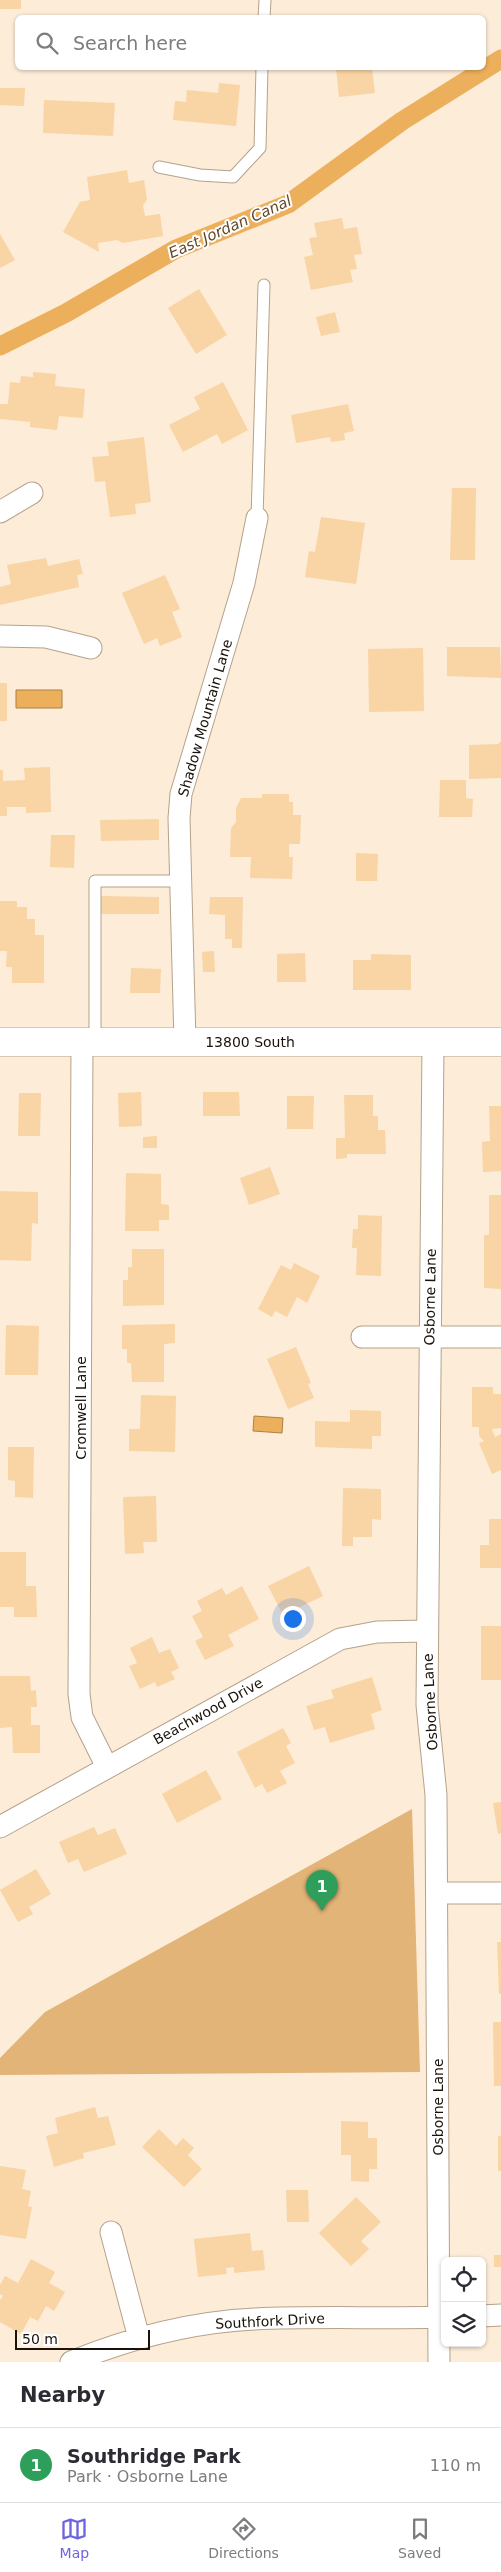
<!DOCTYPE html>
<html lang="en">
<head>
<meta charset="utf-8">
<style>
	body { margin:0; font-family:"DejaVu Sans",sans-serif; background:#f7f7f7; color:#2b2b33 }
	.controls { position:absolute; right:15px; bottom:15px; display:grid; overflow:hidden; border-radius:8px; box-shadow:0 1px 4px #0004 }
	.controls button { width:45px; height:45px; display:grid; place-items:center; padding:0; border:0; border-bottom:1px solid #e1e1e2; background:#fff; color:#2b2b33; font:25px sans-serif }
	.scale { position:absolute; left:15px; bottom:12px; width:135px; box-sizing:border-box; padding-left:5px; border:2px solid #19120a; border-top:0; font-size:14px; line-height:18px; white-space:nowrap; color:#19120a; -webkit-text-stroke:4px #fff; paint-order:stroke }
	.you { position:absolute; left:292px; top:1618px; width:18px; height:18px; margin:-12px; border:4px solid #fff; border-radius:50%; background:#1a73e8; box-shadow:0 0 0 8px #1a73e833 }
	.badge { display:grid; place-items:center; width:32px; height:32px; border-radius:50%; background:#6e64de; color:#fff; font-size:16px; font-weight:700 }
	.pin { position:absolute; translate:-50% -41px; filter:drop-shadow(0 1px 2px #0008) }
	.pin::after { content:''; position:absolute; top:26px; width:18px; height:15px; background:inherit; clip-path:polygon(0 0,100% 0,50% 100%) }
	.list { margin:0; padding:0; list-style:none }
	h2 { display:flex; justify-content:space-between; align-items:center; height:65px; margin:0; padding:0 20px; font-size:21px }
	h2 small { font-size:16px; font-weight:400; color:#7c7c81 }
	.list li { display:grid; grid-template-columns:32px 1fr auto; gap:15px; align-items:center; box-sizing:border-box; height:75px; padding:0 20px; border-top:1px solid #e1e1e2 }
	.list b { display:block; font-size:19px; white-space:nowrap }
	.list p { margin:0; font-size:16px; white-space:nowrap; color:#7c7c81 }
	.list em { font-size:16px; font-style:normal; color:#7c7c81 }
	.icon { flex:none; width:28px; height:28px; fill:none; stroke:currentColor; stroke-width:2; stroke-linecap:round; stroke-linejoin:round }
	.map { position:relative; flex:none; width:501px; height:2362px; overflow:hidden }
	.search { position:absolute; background:#fff; box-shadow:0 1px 4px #0004; left:15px; right:15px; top:15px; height:55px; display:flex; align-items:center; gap:12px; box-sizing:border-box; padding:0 18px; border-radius:8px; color:#7c7c81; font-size:19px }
	.sheet { height:140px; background:#fff }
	nav { display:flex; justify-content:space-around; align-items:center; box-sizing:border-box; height:70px; border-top:1px solid #e1e1e2; background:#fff; font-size:14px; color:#7c7c81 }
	nav a { display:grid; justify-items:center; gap:2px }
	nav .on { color:#6e64de }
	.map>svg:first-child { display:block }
	.green { fill:#e2b478 }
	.water { fill:#ecaf5b; stroke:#ad8043 }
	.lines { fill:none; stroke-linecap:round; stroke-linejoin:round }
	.canal { stroke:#ecaf5b; stroke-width:19 }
	.building { fill:#f9d4a5 }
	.service-casing { stroke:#b5a28b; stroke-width:13 }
	.minor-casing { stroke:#b5a28b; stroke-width:23 }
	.secondary-casing { stroke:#b5a28b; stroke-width:29 }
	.service { stroke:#fff; stroke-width:11 }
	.minor { stroke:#fff; stroke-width:21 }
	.secondary { stroke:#fff; stroke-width:28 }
	.labels { text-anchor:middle; stroke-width:4; stroke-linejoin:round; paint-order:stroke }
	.street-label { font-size:14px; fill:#19120a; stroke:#fff }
	.water-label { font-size:15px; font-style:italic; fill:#614825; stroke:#fff }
</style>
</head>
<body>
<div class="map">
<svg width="501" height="2362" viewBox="0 0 501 2362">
	<rect width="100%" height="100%" fill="#fcecd8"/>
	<path class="green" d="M412,1809L420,2072L0,2075V2058L45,2012Z"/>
	<path class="water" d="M16,690H62V708H16Z
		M254,1416L283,1418L282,1433L253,1431Z"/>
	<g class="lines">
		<path class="canal" d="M0,346L66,313L176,249L288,204L402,121L501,59"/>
	</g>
	<path class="building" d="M0,0H21V9H0Z
		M336,68H372L375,93L339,97Z
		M219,83L240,85L236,126L173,120L175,101L186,102L187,90L218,93Z
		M0,88H25L24,106L0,105Z
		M44,100L115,103L113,136L43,133Z
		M127,170L129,183L144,180L147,199L143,206L145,216L160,214L163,236L123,243L117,240L98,243L99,252L63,232L80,202L90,200L87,177Z
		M342,218L344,229L357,227L362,254L354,255L357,269L350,270L353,282L311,290L304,257L313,255L309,238L317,237L314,223Z
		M0,234L15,260L0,268Z
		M199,289L227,335L196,354L168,308Z
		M335,312L340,332L321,336L316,317Z
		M33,372L56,374L55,386L85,389L83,418L59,416L57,430L30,427V422L0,419V404H8L10,382L20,383L21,376L33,377Z
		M223,382L248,430L222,444L217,434L183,452L169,425L200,409L194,397Z
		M348,404L354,431L344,433L345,440L331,442L330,437L296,443L291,415Z
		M144,437L151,502L135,504L136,514L110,517L105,481L95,482L92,457L109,456L107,442Z
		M452,488H476L475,560H450Z
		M321,517L365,523L356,584L305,577L309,551L315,552Z
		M46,558L48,566L79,559L83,574L77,575L79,587L0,605V587L11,584L7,565Z
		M165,575L180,609L172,612L182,637L160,646L157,638L144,644L122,593Z
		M447,647H500L501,678L447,676Z
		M423,648L424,711L369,712L368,649Z
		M0,683H7V721H0Z
		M501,741V778L469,779V745L498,744Z
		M50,767L51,812L26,813V807H7V816H0V770H3V781L25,780L24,768Z
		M440,780H466V798L473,799L472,817H439Z
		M262,794H289V802H293V815H301L300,844H289V857H293L292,879L250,878L251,857H230L231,828L236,822V808L241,798H262Z
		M159,819V840L101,841L100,820Z
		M51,835H75L74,868L50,867Z
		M356,853L378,854L377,881H356Z
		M101,896L159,897V914H100Z
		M210,897H243L242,948H232V939H225V915L209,914Z
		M0,901H17V907H27V919H35V935H44V983H12V967H6L7,951H0Z
		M214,951L215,972H203L202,952Z
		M305,953L306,982H277V954Z
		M371,954L411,955V990H353V960H371Z
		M131,968L161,969L160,993H130Z
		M141,1092L142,1126L119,1127L118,1093Z
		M203,1092H239L240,1116H203Z
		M19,1093H41L40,1136H18Z
		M344,1095H373V1116H378V1130H385L386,1154H347V1158L336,1159V1138H345Z
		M287,1096H314L313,1129H287Z
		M489,1106H501V1171L483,1172L482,1142L490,1141Z
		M157,1136V1148H143V1137Z
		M270,1167L280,1194L249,1205L240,1178Z
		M126,1173L161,1174V1204L169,1205V1220H159V1231H125Z
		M0,1191L38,1192V1224L32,1223L31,1261L0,1260Z
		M489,1195H501V1289L484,1288V1235H489Z
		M358,1215L382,1216L381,1276L356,1275L357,1248H352L353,1229H358Z
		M132,1249H164V1305L123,1306V1280H128V1267H132Z
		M294,1263L320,1276L307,1303L297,1297L287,1317L275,1311L272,1317L258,1309L281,1265L291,1270Z
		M175,1324V1343L164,1344V1382H132L131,1363H127V1349H122V1325Z
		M6,1325L39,1326L38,1375H5Z
		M296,1347L311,1383L308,1384L314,1398L288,1409L267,1359Z
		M472,1387H493V1394H501V1428L492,1429L495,1437L501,1434V1470L492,1474L479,1443L484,1441L479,1436V1427H472Z
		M141,1395L176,1396L175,1452L129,1451V1429H140Z
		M350,1410L381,1411V1436H372V1449L315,1447V1421L350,1422Z
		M8,1447H34L33,1498L15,1497V1481L8,1480Z
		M343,1488L381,1489V1520L372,1519V1537H353V1546H342Z
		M156,1496L157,1542H143L144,1553L125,1554L123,1497Z
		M489,1519H501V1568H480V1545H489Z
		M0,1552H26V1586H36L37,1617H14V1607H0Z
		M309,1566L323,1596L283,1615L268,1586Z
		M242,1586L259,1619L228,1635L234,1646L205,1660L195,1641L203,1637L192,1616L202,1611L197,1601L222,1588L226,1595Z
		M481,1626H501V1680H481Z
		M152,1637L159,1653L170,1649L179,1668L171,1672L175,1679L157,1687L155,1682L140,1689L129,1666L137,1663L130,1648Z
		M0,1676H30L31,1691L36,1690L37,1707H31V1725H40V1753H13L12,1727L0,1728Z
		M372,1677L382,1710L371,1714L375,1729L330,1743L325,1727L314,1730L306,1706L334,1698L331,1690Z
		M283,1728L291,1743L286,1746L295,1763L280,1771L287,1783L267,1793L262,1784L255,1788L237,1752Z
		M206,1770L222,1799L177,1823L162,1794Z
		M501,1802V1833L498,1834L493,1803Z
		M94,1827L98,1835L115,1828L127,1854L84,1872L78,1859L68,1863L59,1842Z
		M36,1869L51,1894L29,1907L33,1914L18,1922L0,1890Z
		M497,1942H501V1994H499Z
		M493,2022H501V2086H494Z
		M95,2107L98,2118L108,2116L116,2145L83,2153L84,2158L54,2167L46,2136L58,2133L55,2118Z
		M341,2121L368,2122V2138H377V2169H369V2182L351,2181V2155H341Z
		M159,2129L176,2146L183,2138L194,2148L188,2155L202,2169L184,2187L142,2147Z
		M498,2136H501V2171H498Z
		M0,2166L26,2170L22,2189L31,2191L28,2206L32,2207L26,2239L0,2235Z
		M286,2190H308L309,2222H287Z
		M356,2197L381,2222L361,2241L369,2249L351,2266L319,2233Z
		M250,2233L252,2251L263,2250L265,2270L234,2273V2267L226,2268L227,2274L198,2277L194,2239Z
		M494,2255H501V2267H494Z
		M31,2259L55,2272L49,2283L65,2292L54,2311L46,2306L38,2321L30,2317L21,2334L0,2322V2300L3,2296L0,2294V2285L5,2276L18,2283Z"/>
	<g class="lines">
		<defs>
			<path id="service" d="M264,18L265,0
				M159,167L200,175L233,177L260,148L262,68
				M257,518L264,285
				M95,1042V881H181"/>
			<path id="minor" d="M0,512L32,493
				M0,636L46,637L91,648
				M82,1042L79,1694L82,1717L107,1767
				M185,1042L179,818L181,794L244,583L257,518
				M433,1042L427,1705L436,1795L439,2362
				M362,1337H501
				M0,1827L340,1639L377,1632L427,1631
				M437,1893H501
				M111,2232L139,2338
				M482,2316L501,2315
				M71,2362C130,2338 191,2322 255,2319C318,2316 382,2319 445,2317"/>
			<path id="secondary" d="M0,1042H501"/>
		</defs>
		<use href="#service" class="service-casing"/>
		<use href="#minor" class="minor-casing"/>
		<use href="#secondary" class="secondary-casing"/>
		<use href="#service" class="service"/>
		<use href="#minor" class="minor"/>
		<use href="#secondary" class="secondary"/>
	</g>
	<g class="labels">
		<g class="street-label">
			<text transform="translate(205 718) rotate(-74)" y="5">Shadow Mountain Lane</text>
			<text x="250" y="1047">13800 South</text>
			<text transform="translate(430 1297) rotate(-89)" y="5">Osborne Lane</text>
			<text transform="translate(81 1408) rotate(-90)" y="5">Cromwell Lane</text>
			<text transform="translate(430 1702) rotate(-93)" y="5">Osborne Lane</text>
			<text transform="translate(208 1711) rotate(-29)" y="5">Beachwood Drive</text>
			<text transform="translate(438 2107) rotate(-90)" y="5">Osborne Lane</text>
			<text transform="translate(270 2321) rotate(-3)" y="5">Southfork Drive</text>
		</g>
		<g class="water-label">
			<text transform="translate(230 227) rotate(-24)" y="5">East Jordan Canal</text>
		</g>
	</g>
</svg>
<div class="controls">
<button><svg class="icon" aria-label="locate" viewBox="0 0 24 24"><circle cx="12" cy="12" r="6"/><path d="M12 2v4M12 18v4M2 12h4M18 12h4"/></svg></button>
<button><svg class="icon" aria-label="layers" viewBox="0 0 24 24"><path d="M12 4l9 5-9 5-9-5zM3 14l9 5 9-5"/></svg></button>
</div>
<div class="scale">50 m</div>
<div class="you"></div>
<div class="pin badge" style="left:322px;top:1911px;background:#2e9e5b">1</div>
<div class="search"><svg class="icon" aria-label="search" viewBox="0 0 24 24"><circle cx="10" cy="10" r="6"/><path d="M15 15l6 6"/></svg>Search here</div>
</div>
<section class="sheet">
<h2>Nearby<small></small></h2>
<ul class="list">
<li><span class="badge" style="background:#2e9e5b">1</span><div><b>Southridge Park</b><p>Park · Osborne Lane</p></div><em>110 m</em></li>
</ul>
</section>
<nav>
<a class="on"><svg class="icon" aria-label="map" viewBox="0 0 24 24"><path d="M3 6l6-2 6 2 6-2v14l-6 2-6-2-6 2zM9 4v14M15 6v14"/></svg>Map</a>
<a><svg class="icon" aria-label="directions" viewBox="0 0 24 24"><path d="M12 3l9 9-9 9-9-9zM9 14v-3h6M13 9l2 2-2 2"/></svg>Directions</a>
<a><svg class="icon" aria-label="saved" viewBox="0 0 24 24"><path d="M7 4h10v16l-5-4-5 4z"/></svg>Saved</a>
</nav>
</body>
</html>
